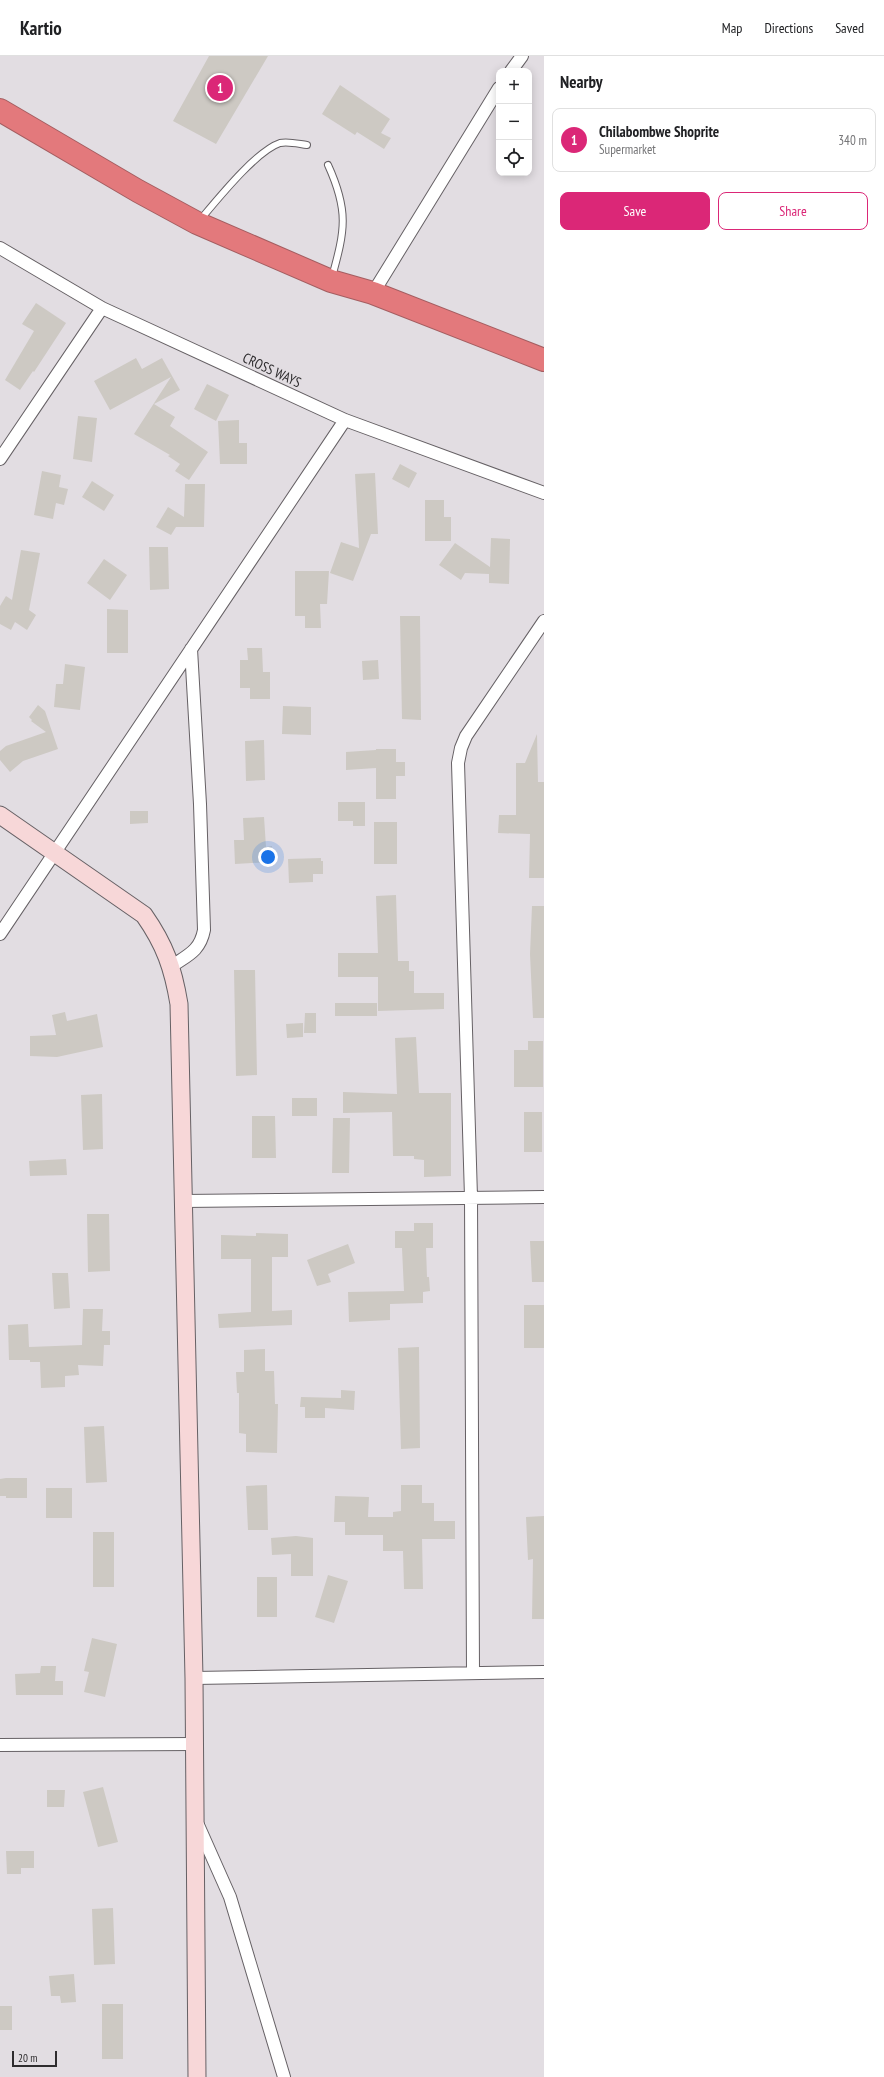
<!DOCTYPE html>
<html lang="en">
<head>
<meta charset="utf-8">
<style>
	body { margin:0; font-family:"PT Sans Narrow",sans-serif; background:#f6f6f6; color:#202124 }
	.controls { position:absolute; right:12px; top:12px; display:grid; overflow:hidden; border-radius:8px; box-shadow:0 2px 10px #0003 }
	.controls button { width:36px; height:36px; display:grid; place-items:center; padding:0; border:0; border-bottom:1px solid #e0e0e0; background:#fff; color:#202124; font:20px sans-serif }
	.scale { position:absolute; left:12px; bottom:10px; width:45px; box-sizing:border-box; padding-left:4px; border:2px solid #2e2c2e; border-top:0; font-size:11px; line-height:14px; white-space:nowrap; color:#2e2c2e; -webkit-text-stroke:3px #e2dde2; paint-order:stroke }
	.you { position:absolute; left:268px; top:801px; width:14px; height:14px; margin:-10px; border:3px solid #fff; border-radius:50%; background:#1a73e8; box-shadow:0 0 0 6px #1a73e833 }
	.badge { display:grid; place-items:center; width:26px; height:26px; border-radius:50%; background:#db2777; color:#fff; font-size:13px; font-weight:700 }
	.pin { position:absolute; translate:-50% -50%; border:2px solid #fff; box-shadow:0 1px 4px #0006 }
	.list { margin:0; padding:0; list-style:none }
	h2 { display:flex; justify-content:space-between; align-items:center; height:52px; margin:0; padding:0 16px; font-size:17px }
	h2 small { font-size:13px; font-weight:400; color:#757577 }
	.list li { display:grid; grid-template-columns:26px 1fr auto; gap:12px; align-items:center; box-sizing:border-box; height:64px; margin:0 8px 8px; padding:0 8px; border:1px solid #e0e0e0; border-radius:8px }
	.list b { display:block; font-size:15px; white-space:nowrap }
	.list p { margin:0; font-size:13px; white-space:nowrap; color:#757577 }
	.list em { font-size:13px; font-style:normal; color:#757577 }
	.actions { display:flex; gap:8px; padding:12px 16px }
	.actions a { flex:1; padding:9px 0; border:1px solid #db2777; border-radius:8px; text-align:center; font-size:14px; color:#db2777 }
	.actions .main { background:#db2777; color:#fff }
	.icon { flex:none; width:22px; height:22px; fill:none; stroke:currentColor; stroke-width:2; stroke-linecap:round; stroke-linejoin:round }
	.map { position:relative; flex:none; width:544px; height:2021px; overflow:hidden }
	header { display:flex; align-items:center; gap:24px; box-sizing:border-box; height:56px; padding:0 20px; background:#fff; border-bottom:1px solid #e0e0e0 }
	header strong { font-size:19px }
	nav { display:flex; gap:22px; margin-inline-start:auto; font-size:14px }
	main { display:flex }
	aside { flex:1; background:#fff }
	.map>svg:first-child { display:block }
	.building { fill:#cdc9c3 }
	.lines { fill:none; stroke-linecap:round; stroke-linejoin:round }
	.lane-casing { stroke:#666165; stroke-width:8 }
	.street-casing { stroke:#666165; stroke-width:14 }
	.secondary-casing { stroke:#666165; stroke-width:19 }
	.highway-casing { stroke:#a45e61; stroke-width:24 }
	.lane { stroke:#fff; stroke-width:6 }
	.street { stroke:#fff; stroke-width:12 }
	.secondary { stroke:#f7d7d8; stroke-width:17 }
	.highway { stroke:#e3797c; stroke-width:22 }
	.labels { text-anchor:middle; stroke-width:3.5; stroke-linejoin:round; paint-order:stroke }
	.street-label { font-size:14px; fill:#2e2c2e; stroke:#e2dde2 }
</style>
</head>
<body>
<header>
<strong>Kartio</strong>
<nav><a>Map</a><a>Directions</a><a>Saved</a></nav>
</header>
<main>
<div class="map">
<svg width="544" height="2021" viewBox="0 0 544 2021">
	<rect width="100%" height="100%" fill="#e2dde2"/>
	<path class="building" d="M209,0H268L216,88L173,65Z
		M340,29L390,63L381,77L391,82L384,93L357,76L355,79L322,58Z
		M36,247L66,267L34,316L33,315L20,334L5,324L34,275L22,268Z
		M136,302L142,313L162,302L180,334L154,348L175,361L170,370L208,396L189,424L175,415L180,408L168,400L170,399L134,378L171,321L110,354L94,325Z
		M207,328L229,339L216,365L194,353Z
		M78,360L97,362L92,406L73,403Z
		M239,364V387H247V408H220L218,365Z
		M400,408L417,417L409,432L392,423Z
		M42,415L61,419L59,431L68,433L64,449L56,447L53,463L34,459Z
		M375,417L378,478H371L353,525L330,517L341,486L359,492L355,418Z
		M92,425L114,439L104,455L82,441Z
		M185,428H205L204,471H176L171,479L156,471L168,451L184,461Z
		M425,444H444V461H451V485H425Z
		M491,482L510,483L509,528L489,527V518L465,517L461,524L439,509L455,487L490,511Z
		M149,491H168L169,533L150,534Z
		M21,494L40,497L29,554L36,559L27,574L15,566L11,574L0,568V550L6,540L12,544Z
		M104,503L127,519L110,544L87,527Z
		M295,515H329L327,548H320L321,572H305V560H295Z
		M107,553L128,554V597H107Z
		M400,560H420L421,664L402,663Z
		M247,592H262L263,616H270V643H250V632H240V604H248Z
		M378,604L379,623L363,624L362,605Z
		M65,608L85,611L80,654L54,651L56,628H63Z
		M38,649L45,655L58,693L23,705L10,716L0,704V695L6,690L46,676L31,665L32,664L29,661Z
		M283,650L311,651V679L282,678Z
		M537,678L538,726H544V822H529L530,778L498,777L499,759H516V707H525Z
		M264,684L265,724L246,725L245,685Z
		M376,693H396V706H405V720H396V743H376V712L346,714V696L376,694Z
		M338,746H365V770H353V765H338Z
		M130,755H148V767L130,768Z
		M264,761L266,791L272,790V806L235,808L234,784H244L243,762Z
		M374,766H397V808H374Z
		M321,802V805H323V818H313V826L289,827L288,803Z
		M396,839L398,905H409V915H414V937H444V953L378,955V921H338V897H378L376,840Z
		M532,850H544V962H533L530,898Z
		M234,914H255L257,1019L236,1020Z
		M335,947H377V960H335Z
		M65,956L67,965L97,958L103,991L57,1001L30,1000V980L56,979L52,959Z
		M305,957H316V977H304Z
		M303,967V981L287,982L286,968Z
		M416,981L419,1037H451V1120L424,1121V1104L414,1103V1100H393L392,1056L343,1057V1036L397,1038L395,982Z
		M528,985H543V1031H514V994H528Z
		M102,1038L103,1093L83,1094L81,1039Z
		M292,1042H317V1060H292Z
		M524,1056H542V1096H524Z
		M252,1060H275L276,1102H252Z
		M333,1062H350L349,1117H332Z
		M66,1103L67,1119L30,1120L29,1105Z
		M87,1158H109L110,1215L88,1216Z
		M414,1167H433V1192H426L427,1221H429L430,1235L423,1236V1247L390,1248V1264L349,1266L348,1236L404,1235L402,1192H395V1175H414Z
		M256,1177L288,1178V1201H272V1255L292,1254V1269L219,1272L218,1258L251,1256V1203H221V1179L256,1180Z
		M530,1185H544V1226H532Z
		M348,1188L355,1207L328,1218L331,1226L317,1230L307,1204Z
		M52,1217H68L70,1252L54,1253Z
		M524,1249H544V1292H524Z
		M83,1253H103L102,1275H110V1289H104L103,1310L78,1309L79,1319L65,1320V1331L41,1332L40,1306H30V1304H9L8,1269L28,1268L29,1291L82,1289Z
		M419,1291L420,1392L401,1393L398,1292Z
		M265,1293V1315H274L275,1348H278L277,1397L246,1396V1378L239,1377V1337H237L236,1316H244V1294Z
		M341,1334L355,1335L354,1354L325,1352V1362H305V1351H300L301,1341L341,1342Z
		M104,1370L107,1426L86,1427L84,1371Z
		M6,1422H27V1442H6V1440H0V1423Z
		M267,1429L268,1474H248L246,1430Z
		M401,1429H422V1447H434V1465H455V1483H422L423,1533H404L403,1495H383V1479H345V1466H334L335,1440L369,1441L368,1461H393V1456L401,1455Z
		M46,1432H72V1462H46Z
		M544,1460V1563H532L533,1503L528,1504L526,1461Z
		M93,1476H114V1531H93Z
		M296,1480L313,1482V1520H291V1498L272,1499L271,1482Z
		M328,1519L348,1525L334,1567L315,1561Z
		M257,1521H277V1561H257Z
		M92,1582L117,1588L105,1641L84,1636L89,1616L84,1615Z
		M41,1610H56L55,1625H63V1639H16L15,1618L40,1617Z
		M103,1731L118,1786L98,1791L83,1736Z
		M47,1734H65L64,1751H47Z
		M6,1795H34V1812H21V1818H7Z
		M113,1852L115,1908L94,1909L92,1853Z
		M74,1918L76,1946L61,1947L60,1940H51L49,1920Z
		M102,1948H123V2003H102Z
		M0,1950H12V1974H0Z"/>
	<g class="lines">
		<defs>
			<path id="lane" d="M328,109C349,155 345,174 332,221
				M200,164C217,144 256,95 280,87C288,85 299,88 307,89"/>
			<path id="street" d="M511,15L522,0
				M0,192L102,252L345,364L544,437
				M373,237L499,32
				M0,403L102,252
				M0,878L345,364
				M172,910C188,899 200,895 204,874L200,748L191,593
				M183,1145L544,1141
				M473,1617L471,1141L458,707L461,692L466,680L544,565
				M194,1622L544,1616
				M0,1689L194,1688
				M198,1769L230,1841L284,2021"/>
			<path id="secondary" d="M0,759L144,859C165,889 173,912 179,948L194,1622L197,2021"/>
			<path id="highway" d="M0,54L138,135L197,167L331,225L373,237L544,304"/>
		</defs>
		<use href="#lane" class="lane-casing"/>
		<use href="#street" class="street-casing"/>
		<use href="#secondary" class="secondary-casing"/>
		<use href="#highway" class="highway-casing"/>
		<use href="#lane" class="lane"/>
		<use href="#street" class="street"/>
		<use href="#secondary" class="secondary"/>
		<use href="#highway" class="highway"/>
	</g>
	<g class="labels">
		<g class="street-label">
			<text transform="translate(272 314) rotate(25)" y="5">CROSS WAYS</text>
		</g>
	</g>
</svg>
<div class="controls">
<button>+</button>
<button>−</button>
<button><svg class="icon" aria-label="locate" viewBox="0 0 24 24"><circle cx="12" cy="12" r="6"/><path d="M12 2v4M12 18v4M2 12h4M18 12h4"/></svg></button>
</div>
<div class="scale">20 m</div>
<div class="you"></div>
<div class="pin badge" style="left:220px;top:32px">1</div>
</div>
<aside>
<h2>Nearby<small></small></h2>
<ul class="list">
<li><span class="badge">1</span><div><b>Chilabombwe Shoprite</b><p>Supermarket</p></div><em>340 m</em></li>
</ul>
<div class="actions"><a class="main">Save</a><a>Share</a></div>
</aside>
</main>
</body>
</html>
